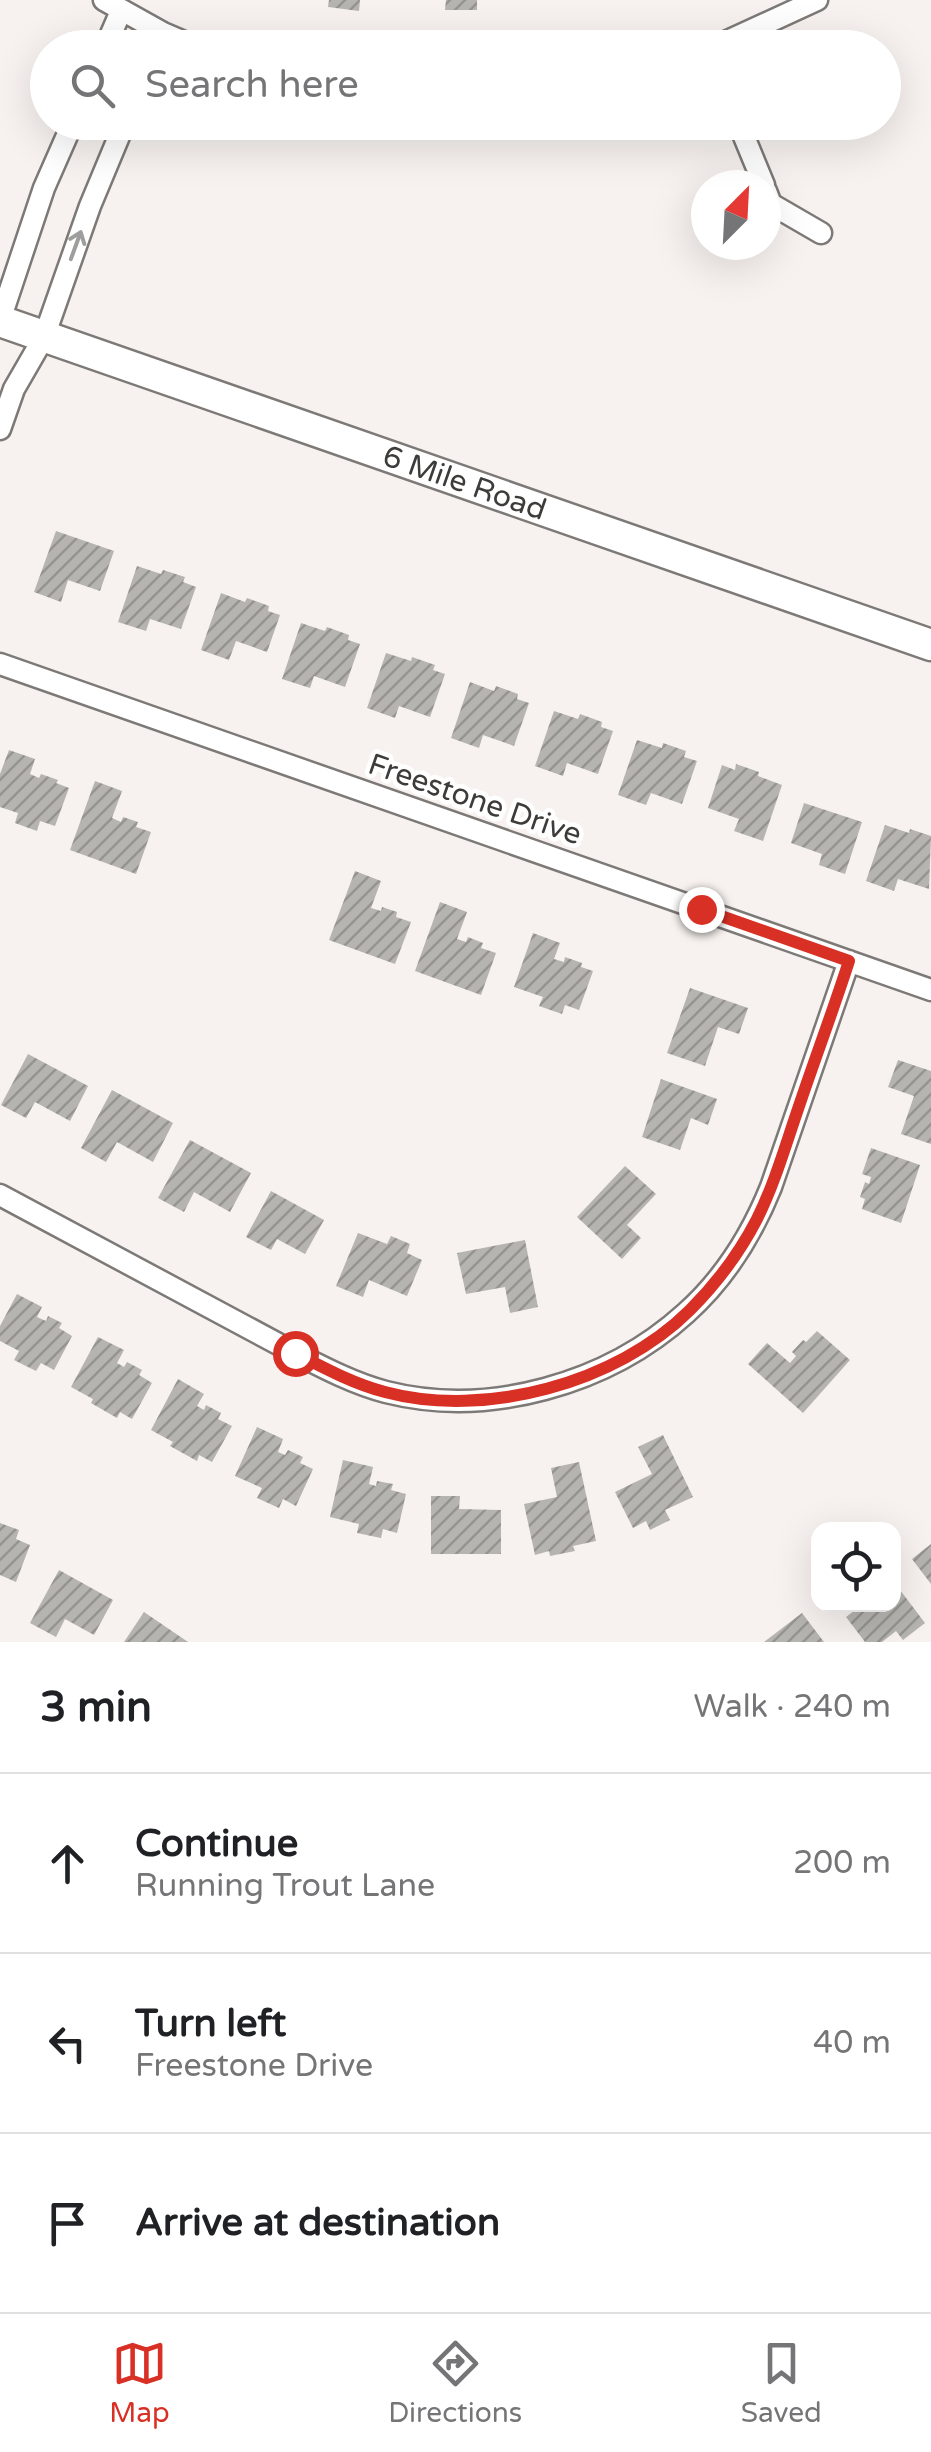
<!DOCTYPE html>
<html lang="en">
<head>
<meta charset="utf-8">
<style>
	body { margin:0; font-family:"Varela Round",sans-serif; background:#f6f6f6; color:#202124 }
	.controls { position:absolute; right:30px; bottom:30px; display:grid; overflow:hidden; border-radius:20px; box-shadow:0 10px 40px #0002 }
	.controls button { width:90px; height:90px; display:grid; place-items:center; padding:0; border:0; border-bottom:2px solid #e0e0e0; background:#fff; color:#202124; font:50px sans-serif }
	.compass { position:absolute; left:691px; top:170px; width:90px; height:90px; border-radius:50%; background:#fff; box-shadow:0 10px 40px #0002; rotate:24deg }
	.stop { position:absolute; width:30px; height:30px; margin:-22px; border:8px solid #d93025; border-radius:50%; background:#fff }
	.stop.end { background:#d93025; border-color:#fff; box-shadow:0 2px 10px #0008 }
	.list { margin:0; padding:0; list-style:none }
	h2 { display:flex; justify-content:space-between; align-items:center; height:130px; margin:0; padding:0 40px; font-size:42px }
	h2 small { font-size:32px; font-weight:400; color:#757577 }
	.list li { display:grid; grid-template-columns:65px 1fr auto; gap:30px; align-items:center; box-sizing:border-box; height:180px; padding:0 40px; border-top:2px solid #e0e0e0 }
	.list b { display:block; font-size:38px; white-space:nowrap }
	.list p { margin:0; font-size:32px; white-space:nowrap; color:#757577 }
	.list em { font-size:32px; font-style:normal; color:#757577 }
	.icon { flex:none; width:55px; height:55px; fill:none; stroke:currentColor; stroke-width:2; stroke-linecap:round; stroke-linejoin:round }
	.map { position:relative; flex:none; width:931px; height:1642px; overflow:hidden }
	.search { position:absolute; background:#fff; box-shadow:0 10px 40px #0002; left:30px; right:30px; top:30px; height:110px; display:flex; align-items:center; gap:25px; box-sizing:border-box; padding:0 35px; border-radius:55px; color:#757577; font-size:38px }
	.sheet { height:670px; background:#fff }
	nav { display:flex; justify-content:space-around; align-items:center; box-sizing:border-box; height:140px; border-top:2px solid #e0e0e0; background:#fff; font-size:28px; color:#757577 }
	nav a { display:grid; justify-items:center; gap:5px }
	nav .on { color:#d93025 }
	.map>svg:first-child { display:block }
	.building { fill:url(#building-hatch) }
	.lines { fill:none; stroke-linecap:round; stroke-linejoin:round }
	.street-casing { stroke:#7d7976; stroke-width:25 }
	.secondary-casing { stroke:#7d7976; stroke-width:35 }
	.street { stroke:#fff; stroke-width:20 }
	.secondary { stroke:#fff; stroke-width:30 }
	.oneway { stroke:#9e9e9c }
	.route { stroke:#d93025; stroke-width:12 }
	.labels { text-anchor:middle; stroke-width:9; stroke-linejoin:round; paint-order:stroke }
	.street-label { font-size:30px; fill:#3d3c3a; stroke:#fff }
</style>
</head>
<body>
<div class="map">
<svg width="931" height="1642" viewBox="0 0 931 1642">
	<defs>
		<pattern id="building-hatch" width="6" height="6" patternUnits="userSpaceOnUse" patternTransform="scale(2.5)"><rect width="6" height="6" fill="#b6b4b0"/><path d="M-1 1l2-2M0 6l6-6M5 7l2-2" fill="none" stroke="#959490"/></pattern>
	</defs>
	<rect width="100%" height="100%" fill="#f7f2ef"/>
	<path class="building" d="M329,0H360L359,11L328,7Z
		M446,0H477V10H445Z
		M56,531L114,551L100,591L68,580L61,602L34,592Z
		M137,566L161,574L163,570L185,577L183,582L196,587L181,629L150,619L146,631L118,622Z
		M221,593L245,602L247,598L269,606L268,611L280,615L267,652L236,641L229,660L201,650Z
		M301,623L325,631L327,627L349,635L348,640L360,644L345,687L314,676L310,688L282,679Z
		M386,653L411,661L412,657L435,665L433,670L445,674L430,717L399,706L395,718L367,708Z
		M470,682L494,691L496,686L518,694L517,699L529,703L514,746L483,735L479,748L451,738Z
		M554,711L578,719L580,714L602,722L601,727L613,731L598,774L567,763L563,776L535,766Z
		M637,740L662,748L663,743L686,751L684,757L697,761L682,804L651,793L646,805L618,795Z
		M9,750L35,759L30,774L39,778L41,774L58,780L56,783L69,788L55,826L40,821L37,831L15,823L18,813L0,807V774Z
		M736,764L759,772L758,776L782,785L763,841L734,831L739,819L708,808L722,765L735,770Z
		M95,781L122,791L112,818L121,822L123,817L138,822L136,827L151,832L136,874L70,850Z
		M804,803L862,822L845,874L819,865L822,854L791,843Z
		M885,825L909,833L910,829L931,836L929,889L898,879L894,891L866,881Z
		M355,871L381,881L371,908L381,911L382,907L397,912L396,917L411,922L395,964L329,940Z
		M440,902L467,912L457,939L466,942L468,937L483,943L481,948L496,953L481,995L415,971Z
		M533,933L560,943L554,959L564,962L565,957L582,963L581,967L593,971L579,1010L565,1005L562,1014L539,1006L543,997L514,987Z
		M690,988L748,1008L739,1034L718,1027L705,1066L667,1053Z
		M28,1054L88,1086L70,1121L35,1102L26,1118L1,1105Z
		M898,1060L931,1071V1144L901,1134L914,1096L888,1087Z
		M661,1079L717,1099L708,1125L691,1118L680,1150L642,1137Z
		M112,1090L173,1123L153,1162L117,1142L106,1162L81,1148Z
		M190,1140L251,1173L230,1212L194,1192L184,1212L158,1198Z
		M871,1148L920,1165L901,1223L862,1209L865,1199L860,1197L865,1182L869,1184L871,1177L862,1174Z
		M625,1166L656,1194L627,1225L641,1238L622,1259L577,1217Z
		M271,1191L324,1220L305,1254L277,1239L271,1250L246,1237Z
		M358,1233L387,1244L391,1236L410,1244L407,1253L422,1260L407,1296L369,1280L363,1297L336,1286Z
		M525,1240L538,1307L510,1313L505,1287L466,1294L457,1253Z
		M17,1294L42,1307L37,1317L46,1321L48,1316L62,1323L59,1328L72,1336L54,1370L41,1363L36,1371L14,1360L19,1351L0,1341V1326Z
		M817,1331L850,1360L803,1413L748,1364L767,1343L790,1363L796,1356L792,1352L803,1340L806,1342Z
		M98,1337L124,1350L117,1363L124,1367L127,1362L142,1370L139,1375L152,1383L132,1419L120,1412L117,1418L91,1403L93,1399L71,1387Z
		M178,1379L204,1394L197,1406L204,1410L206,1405L221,1413L218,1419L232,1426L212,1462L199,1455L197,1461L170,1446L173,1442L151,1430Z
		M257,1427L283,1439L278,1452L285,1455L288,1450L303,1457L300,1463L313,1469L296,1506L283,1499L279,1508L257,1498L262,1488L235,1476Z
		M663,1435L693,1497L665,1510L670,1520L650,1530L646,1521L633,1528L615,1492L652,1474L638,1447Z
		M343,1460L373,1467L369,1484L376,1486L377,1481L393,1484L391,1490L406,1494L397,1533L383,1529L381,1538L357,1533L359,1524L330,1517Z
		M579,1462L596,1541L573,1546L575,1551L550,1556L549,1551L535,1555L524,1504L557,1497L551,1468Z
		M431,1496H460L459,1509L501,1510V1554H431Z
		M0,1523L19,1530L16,1539L30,1545L16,1582L0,1575Z
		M931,1544V1584L912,1559Z
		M59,1570L113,1600L94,1635L65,1619L56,1637L30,1623Z
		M894,1582L925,1623L903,1640L896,1631L882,1642H865L846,1617L863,1604H894Z
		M144,1612L188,1642H124Z
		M802,1613L824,1642H764Z"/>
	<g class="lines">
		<defs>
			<path id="street" d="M104,0L163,33L198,48
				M105,48L121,11
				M712,48L817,0
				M738,122L764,185
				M766,191L771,204L821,233
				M0,320L44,188L73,122
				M0,429L14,389L44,337L90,206L125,122
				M0,664L931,990
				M0,1195L295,1353C324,1368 355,1384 386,1392C489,1418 608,1384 686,1313C724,1279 752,1234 771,1187L849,961"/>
			<g id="secondary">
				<path id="s1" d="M0,321L931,645"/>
			</g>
		</defs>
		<use href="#street" class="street-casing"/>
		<use href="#secondary" class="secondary-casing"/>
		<use href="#street" class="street"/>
		<use href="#secondary" class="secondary"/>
	</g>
	<defs><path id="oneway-shaft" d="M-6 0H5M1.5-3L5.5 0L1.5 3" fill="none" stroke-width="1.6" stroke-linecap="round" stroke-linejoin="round" transform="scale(2.5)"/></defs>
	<use class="oneway" href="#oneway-shaft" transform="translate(76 245) rotate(-70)"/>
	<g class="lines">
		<path class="route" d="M295,1353C324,1368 354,1384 385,1392C485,1419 617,1383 690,1310C716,1284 740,1252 757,1219C774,1185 785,1147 797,1112C814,1061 833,1011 849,961L701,909"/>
	</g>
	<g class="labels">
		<g class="street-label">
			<text dy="10" stroke="none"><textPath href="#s1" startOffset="492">6 Mile Road</textPath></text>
			<text transform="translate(475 799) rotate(19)" y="10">Freestone Drive</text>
		</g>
	</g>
</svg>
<div class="controls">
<button><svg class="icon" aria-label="locate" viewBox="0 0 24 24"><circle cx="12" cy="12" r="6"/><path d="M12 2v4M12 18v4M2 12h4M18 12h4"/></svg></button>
</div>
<svg class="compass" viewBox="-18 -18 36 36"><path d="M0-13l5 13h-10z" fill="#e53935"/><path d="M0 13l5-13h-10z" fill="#757577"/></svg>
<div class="stop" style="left:295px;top:1353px"></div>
<div class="stop end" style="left:701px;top:909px"></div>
<div class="search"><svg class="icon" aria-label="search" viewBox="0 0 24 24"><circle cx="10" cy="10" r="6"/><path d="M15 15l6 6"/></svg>Search here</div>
</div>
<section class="sheet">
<h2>3 min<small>Walk · 240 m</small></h2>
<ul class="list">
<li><svg class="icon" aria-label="ahead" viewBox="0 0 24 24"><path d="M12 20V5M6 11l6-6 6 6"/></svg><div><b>Continue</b><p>Running Trout Lane</p></div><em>200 m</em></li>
<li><svg class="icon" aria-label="left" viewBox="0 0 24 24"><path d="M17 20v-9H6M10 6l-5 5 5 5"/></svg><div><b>Turn left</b><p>Freestone Drive</p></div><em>40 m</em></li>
<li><svg class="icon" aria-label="arrive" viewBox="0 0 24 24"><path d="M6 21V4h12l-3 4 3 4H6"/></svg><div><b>Arrive at destination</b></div></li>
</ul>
</section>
<nav>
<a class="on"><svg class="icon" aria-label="map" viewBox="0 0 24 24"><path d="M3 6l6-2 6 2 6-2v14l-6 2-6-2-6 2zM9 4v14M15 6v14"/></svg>Map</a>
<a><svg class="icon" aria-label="directions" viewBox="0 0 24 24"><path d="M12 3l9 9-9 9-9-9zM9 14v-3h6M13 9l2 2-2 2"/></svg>Directions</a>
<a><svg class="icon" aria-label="saved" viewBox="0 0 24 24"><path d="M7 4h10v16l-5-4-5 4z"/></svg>Saved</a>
</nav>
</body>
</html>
